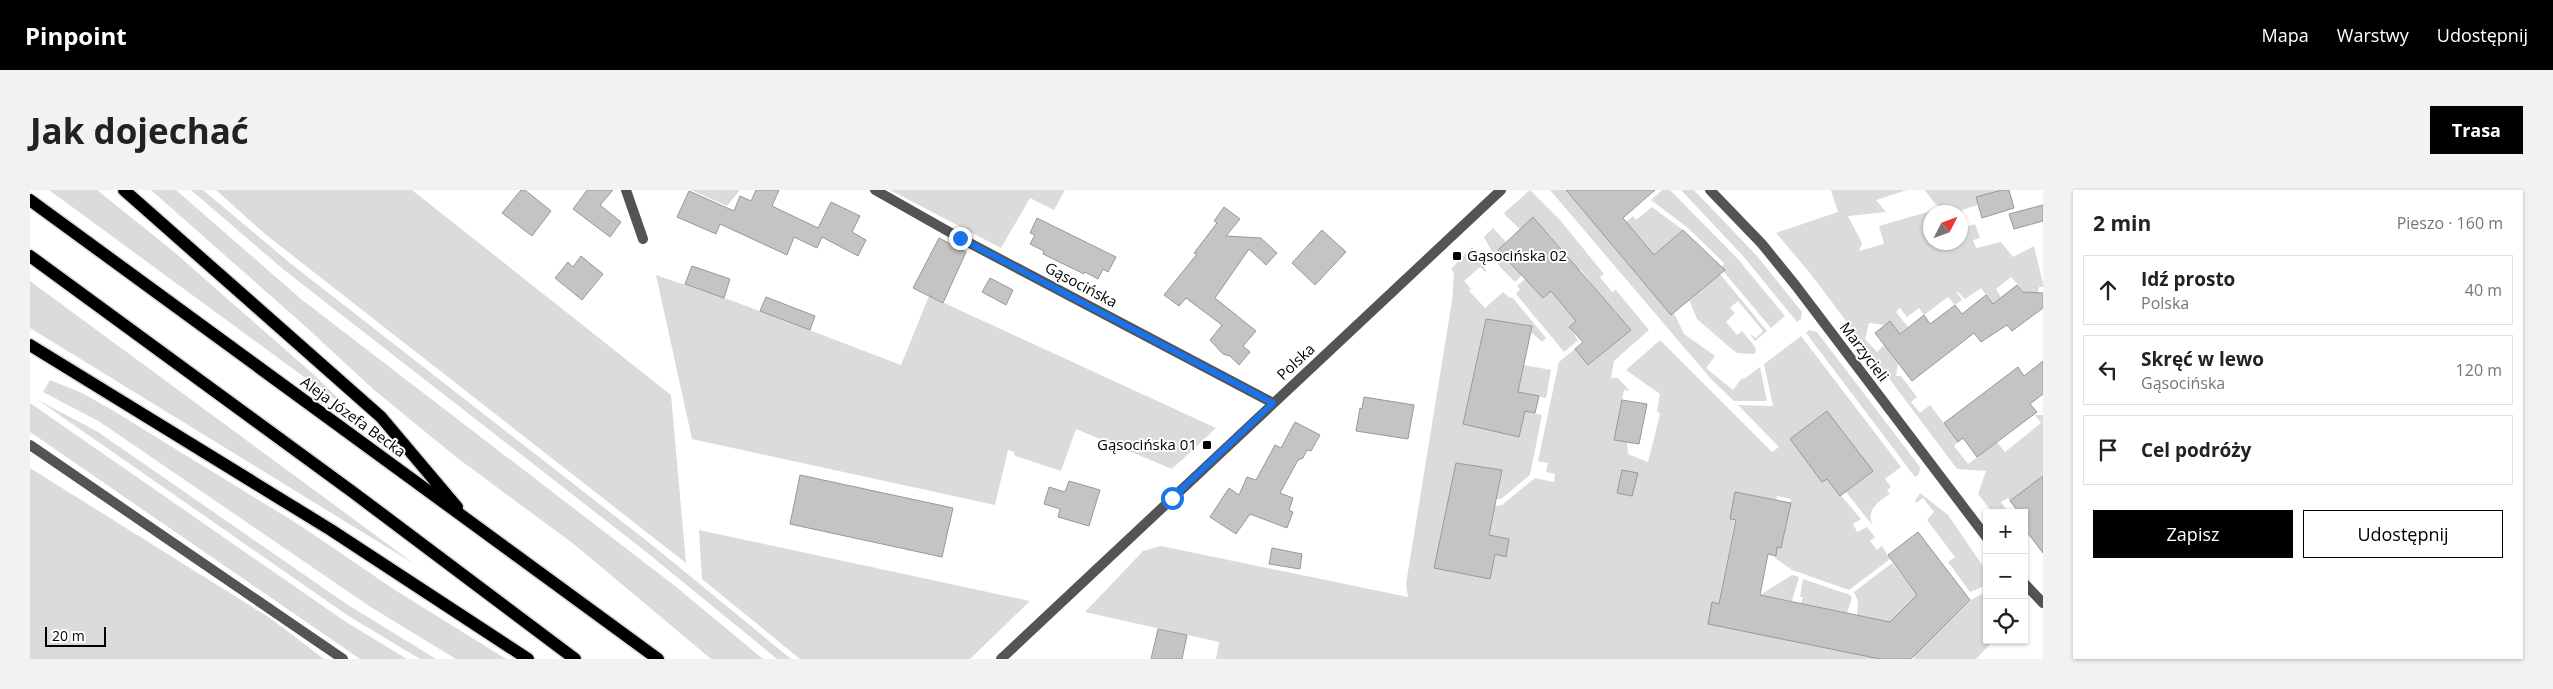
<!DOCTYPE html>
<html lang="pl">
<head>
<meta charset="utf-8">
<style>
	body { margin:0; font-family:"Open Sans",sans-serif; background:#f2f2f2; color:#222 }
	.controls { position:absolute; right:15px; bottom:15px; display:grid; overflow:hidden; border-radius:0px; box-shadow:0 1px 4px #0004 }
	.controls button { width:45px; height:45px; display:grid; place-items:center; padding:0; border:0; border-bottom:1px solid #e0e0e0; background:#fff; color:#222; font:25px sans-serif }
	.compass { position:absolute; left:1893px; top:15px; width:45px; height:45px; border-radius:50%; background:#fff; box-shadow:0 1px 4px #0004; rotate:48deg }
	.scale { position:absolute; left:15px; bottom:12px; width:61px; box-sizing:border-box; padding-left:5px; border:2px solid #000; border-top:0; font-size:14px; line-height:18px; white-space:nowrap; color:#000; -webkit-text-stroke:4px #fff; paint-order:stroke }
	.stop { position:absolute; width:15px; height:15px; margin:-11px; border:4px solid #1a73e8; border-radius:50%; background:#fff }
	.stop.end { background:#1a73e8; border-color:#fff; box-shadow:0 1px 5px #0008 }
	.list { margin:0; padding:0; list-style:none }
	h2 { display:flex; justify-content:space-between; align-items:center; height:65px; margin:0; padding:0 20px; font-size:21px }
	h2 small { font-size:16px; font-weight:400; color:#767676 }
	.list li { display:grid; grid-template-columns:32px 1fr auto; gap:15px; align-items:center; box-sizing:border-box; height:70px; margin:0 10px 10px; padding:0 10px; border:1px solid #e0e0e0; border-radius:0px }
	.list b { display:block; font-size:19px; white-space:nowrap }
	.list p { margin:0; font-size:16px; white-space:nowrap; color:#767676 }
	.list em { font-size:16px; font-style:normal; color:#767676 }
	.actions { display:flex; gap:10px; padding:15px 20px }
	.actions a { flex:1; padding:11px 0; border:1px solid #000; border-radius:0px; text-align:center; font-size:18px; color:#000 }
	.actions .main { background:#000; color:#fff }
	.icon { flex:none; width:28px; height:28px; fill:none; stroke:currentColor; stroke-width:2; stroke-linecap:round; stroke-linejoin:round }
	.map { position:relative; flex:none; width:2013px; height:469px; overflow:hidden; border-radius:0px }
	header { display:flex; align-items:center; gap:30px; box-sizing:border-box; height:70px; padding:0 25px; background:#000; color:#fff }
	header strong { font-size:24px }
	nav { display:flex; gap:28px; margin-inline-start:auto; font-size:18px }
	.intro { display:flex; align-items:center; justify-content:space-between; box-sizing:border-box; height:120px; padding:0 30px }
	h1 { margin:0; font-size:35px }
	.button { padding:12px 22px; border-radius:0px; background:#000; color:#fff; font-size:18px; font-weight:700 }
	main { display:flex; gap:30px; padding:0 30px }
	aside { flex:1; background:#fff; border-radius:0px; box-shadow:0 1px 4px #0004 }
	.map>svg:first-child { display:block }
	.green { fill:#dbdbdb }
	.building { fill:#c4c4c4; stroke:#989898 }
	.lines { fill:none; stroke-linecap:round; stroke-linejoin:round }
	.primary-casing { stroke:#dbdbdb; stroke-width:15 }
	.minor { stroke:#545454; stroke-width:10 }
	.tertiary { stroke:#545454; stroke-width:10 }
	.primary { stroke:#000; stroke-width:12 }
	.route { stroke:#1a73e8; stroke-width:6 }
	.poi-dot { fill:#000; stroke:#fff; stroke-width:2 }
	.labels { text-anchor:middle; stroke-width:4; stroke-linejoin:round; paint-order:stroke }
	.poi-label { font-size:15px; fill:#000; stroke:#fff; text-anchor:start }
	.street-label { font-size:15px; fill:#000; stroke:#fff }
</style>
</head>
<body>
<header>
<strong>Pinpoint</strong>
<nav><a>Mapa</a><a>Warstwy</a><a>Udostępnij</a></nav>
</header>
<div class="intro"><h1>Jak dojechać</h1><a class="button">Trasa</a></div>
<main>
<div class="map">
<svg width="2013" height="469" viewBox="0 0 2013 469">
	<rect width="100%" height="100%" fill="#fff"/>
	<path class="green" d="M19,0H67L143,61L283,184L322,222Z
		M121,0H146L271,109L645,396L733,469H681L545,355L426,267L343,199L276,137Z
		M161,0H173L260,73L622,355L761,469H747L615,361L254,80Z
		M186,0H382L641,205L656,373L235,44Z
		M661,0H710L697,16Z
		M860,0H1035L1024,20L1000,8L971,58Z
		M1500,0L1529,29L1574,84L1570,87L1582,102L1586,100L1619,140L1584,171L1581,188H1588L1600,201L1594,200L1584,250L1597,252L1598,264L1618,272L1630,224L1627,221L1630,204L1596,180L1630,150L1742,262L1749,257L1708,215L1743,216L1734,174L1771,146L1871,277L1855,289L1861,297L1857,300L1860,304C1848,312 1835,320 1843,336L1816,302L1843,281L1797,221L1760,249L1792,292L1797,289L1831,329L1823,334L1827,342L1837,337L1845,347L1840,351L1847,360L1852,356L1860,369L1819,400L1762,380L1745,368L1747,357H1751L1761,309L1747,306L1746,310L1706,302L1700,328L1705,330L1689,414L1683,413L1679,434L1850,469H1186L1189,452L1055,422L1113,361L1131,356L1378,407L1376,394L1422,111L1424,83L1421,79L1442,57L1447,62L1457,83L1450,77L1434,91L1441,99L1439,101L1455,118L1473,102L1480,108L1482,107L1516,148L1512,152L1501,142L1502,136L1456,129L1433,234L1489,247L1495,221L1512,225L1500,285L1471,309H1466L1472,280L1426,273L1405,378L1460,389L1465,364L1476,366L1479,349L1459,345L1465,316L1472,315L1505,288L1524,292L1525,284L1516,282L1518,273L1508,271L1529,172L1545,159L1559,175L1600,140L1585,121L1571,112L1574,109L1550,79L1546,82L1535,70L1539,67L1503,27L1490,39L1476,26L1474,23Z
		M1520,0H1536L1641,125L1644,123L1654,144L1685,166L1676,178L1703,200L1712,188L1714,189L1730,177L1737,211H1704L1681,189Z
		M1632,0H1640L1707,68L1755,126L1741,138L1693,81L1695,80L1692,77L1694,73L1658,38L1621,10Z
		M1651,0H1664L1727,66L1772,122L1771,129L1767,132L1714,67Z
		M1801,0H1877L1846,10L1856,22L1818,26L1832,53L1829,61L1854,54L1849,36L1901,21L1900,52H1930L1931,38L1945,34L1950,48L1943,50L1946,58L1971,52L1983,67L2004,56L2013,93V97H2009L2008,102H2001L1997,105L1981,87L1966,99L1971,107L1963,114L1951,98L1935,109L1928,102L1927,103L1932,110L1925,115L1918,107L1894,125L1889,118L1877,127L1870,118L1866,122L1878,137L1869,144L1856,135L1839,133L1835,149L1847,162L1854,155L1868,174L1866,186H1871L1887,207L1881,212L1890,223L1900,215L1928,252L1924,256L1938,274L1967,252L1975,262L2011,233L2005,225H2013V287L1980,311L1978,308L1971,312L1979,323H1963L1948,304L1956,281L1927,279L1780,83L1746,43L1808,22Z
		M1895,0H1972L1946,7L1948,15L1932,20L1935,32L1931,34L1930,22C1911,22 1906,16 1895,0Z
		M1622,17L1653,40L1624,65L1596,32L1603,26L1606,30Z
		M1463,38L1476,52L1468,60L1492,85L1485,92L1470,77L1454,47Z
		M1690,84L1737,141L1725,151L1720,144L1726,148L1733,141L1708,111L1700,118L1705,123L1696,132L1707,145L1712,141L1725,157L1726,162L1724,164L1707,163L1697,155L1667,129L1659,110Z
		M626,85L703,111L871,175L899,106L1186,238L1142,279L1046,239L1031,281L985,266L984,262L978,260L965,315L662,249Z
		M1495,89L1513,108L1521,101L1546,131L1539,137L1548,150L1534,162L1486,104L1490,99L1487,96Z
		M0,91L386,375L0,138Z
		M1779,140L1787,142L1890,277L1889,284L1885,287L1776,143Z
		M1494,175L1521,180L1516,208L1488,202Z
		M20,190L52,203L82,220L271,336L365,400L476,469H426L339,416L70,232L13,202Z
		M8,210L68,242L315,413L406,469H390L317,425Z
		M0,213L316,432L377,469H330L0,242Z
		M0,278L240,428L294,469H0Z
		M1890,303L1918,325L1957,382V395L1940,402L1918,372L1925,367L1897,330L1904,322L1893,308L1886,313L1885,311Z
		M669,340L1000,411L940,469H770L672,389Z
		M1862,373L1887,405L1861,432L1827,425L1828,411L1824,402Z
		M1762,385L1769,387L1762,411L1730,405Z
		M1773,389L1820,405L1822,408L1817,423L1771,413L1773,407H1770Z
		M1957,401V450H1964L1946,469H1884L1885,465L1941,410Z"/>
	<path class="building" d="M491,0H495L521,21L502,46L472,23Z
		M557,0H583L570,15L591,32L580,47L543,19Z
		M726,0H749L742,16L788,38L801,12L830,26L822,42L836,50L828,66L792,47L787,58L764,47L757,65L690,34L686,44L647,27L659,1L704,21L710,6L721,11Z
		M1536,0H1625L1593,28L1624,65L1653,40L1695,80L1641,125Z
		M1972,0H1979L1984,18L1952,28L1946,7Z
		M2013,15V31L1984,39L1979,24Z
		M1194,17L1210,29L1196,46L1231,48L1247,63L1236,75L1219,59L1185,108L1226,141L1213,156L1220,162L1209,175L1200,166L1193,164L1180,150L1192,135L1156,108L1149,116L1134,105L1167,64L1164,63L1187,33L1184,31Z
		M1503,27L1601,140L1558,175L1545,159L1553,152L1539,137L1546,131L1521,101L1513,108L1468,60Z
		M1007,28L1086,67L1078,82L1073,79L1068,89L1055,82L1054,84L1013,64L1014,61L1000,54L1005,45L1000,43Z
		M1292,40L1316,62L1285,95L1262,73Z
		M909,48L936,62L913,113L883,98Z
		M551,66L573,84L552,110L525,88L538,72L543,77Z
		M662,76L700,89L694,108L655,94Z
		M960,88L983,100L976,115L952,102Z
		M1987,95L1993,102L2013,103V118L1982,141L1977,135L1951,152L1944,143L1882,191L1845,143L1860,131L1870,144L1894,125L1900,134L1925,115L1932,124L1956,105L1963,114Z
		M736,107L785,126L780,140L730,121Z
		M1456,129L1502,136L1488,202L1509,206L1505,223L1495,221L1489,247L1433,234Z
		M2013,171V204L2000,214L2007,222L1947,267L1933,248L1928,252L1914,233L1988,177L1994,186Z
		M1334,207L1384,215L1378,249L1326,241L1330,218L1332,219Z
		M1592,210L1617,214L1609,254L1584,250Z
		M1797,221L1843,281L1810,306L1797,289L1792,292L1760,249Z
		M1265,232L1290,245L1281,261L1277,260L1273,268L1268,270L1250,303L1263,308L1259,320L1263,322L1257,338L1220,324L1206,344L1180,327L1199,298L1209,305L1217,287L1226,290L1245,255L1251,258Z
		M1426,273L1472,280L1459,345L1479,349L1476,367L1465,364L1460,389L1404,378Z
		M1592,280L1608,283L1602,306L1587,303Z
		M770,285L923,318L912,367L760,334Z
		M2013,286V363L1994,338V323H1984L1987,320L1980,311Z
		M1039,291L1070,300L1059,336L1028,327L1030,319L1014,314L1019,297L1035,302Z
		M1705,302L1761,313L1751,358L1747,357L1746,366L1738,364L1730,405L1860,432L1887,405L1858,365L1888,342L1940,410L1881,469H1850L1678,434L1682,412L1689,414L1706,330L1700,329Z
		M1242,358L1272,364L1270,379L1239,374Z
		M1128,439L1157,445L1152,469H1121Z"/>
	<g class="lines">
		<defs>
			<path id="primary" d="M94,0L351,227L427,317
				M0,10L628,469
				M0,66L324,303L545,469
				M0,155L301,340L498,469"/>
		</defs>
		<use href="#primary" class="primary-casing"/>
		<path class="minor" d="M596,0L613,49
			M845,0L930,48L1243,213
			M1680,0L1732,54L1766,96L1957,348
			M1994,393L2013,413"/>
		<path class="tertiary" d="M0,255L313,469
			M971,469L1471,0"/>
		<use href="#primary" class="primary"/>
	</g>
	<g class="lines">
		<path class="route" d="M930,48L1243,213L1142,308"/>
	</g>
	<g class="poi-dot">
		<rect x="1422" y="61" width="10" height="10" rx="2.5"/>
		<rect x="1172" y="250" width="10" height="10" rx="2.5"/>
	</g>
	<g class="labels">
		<g class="poi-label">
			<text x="1437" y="71">Gąsocińska 02</text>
			<text x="1167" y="260" text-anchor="end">Gąsocińska 01</text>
		</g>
		<g class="street-label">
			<text transform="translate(1051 95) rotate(28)" y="5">Gąsocińska</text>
			<text transform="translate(1834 162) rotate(53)" y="5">Marzycieli</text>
			<text transform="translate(1266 172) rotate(-43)" y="5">Polska</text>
			<text transform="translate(323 227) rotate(36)" y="5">Aleja Józefa Becka</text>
		</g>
	</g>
</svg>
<div class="controls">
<button>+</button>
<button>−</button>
<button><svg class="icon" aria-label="locate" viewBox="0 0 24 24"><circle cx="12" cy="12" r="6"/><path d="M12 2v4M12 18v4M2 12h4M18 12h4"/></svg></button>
</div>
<svg class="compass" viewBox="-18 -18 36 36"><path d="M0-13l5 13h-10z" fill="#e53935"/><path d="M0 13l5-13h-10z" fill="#767676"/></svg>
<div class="scale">20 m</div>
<div class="stop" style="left:1142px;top:308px"></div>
<div class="stop end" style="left:930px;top:48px"></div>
</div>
<aside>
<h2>2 min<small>Pieszo · 160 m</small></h2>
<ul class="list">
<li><svg class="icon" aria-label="ahead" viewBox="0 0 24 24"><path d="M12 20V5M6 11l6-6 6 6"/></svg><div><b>Idź prosto</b><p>Polska</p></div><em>40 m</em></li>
<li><svg class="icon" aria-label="left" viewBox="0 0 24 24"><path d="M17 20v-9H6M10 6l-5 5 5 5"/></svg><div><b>Skręć w lewo</b><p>Gąsocińska</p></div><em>120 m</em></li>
<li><svg class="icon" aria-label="arrive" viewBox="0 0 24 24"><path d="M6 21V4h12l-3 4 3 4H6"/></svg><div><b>Cel podróży</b></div></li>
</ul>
<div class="actions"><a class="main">Zapisz</a><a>Udostępnij</a></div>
</aside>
</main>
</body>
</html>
